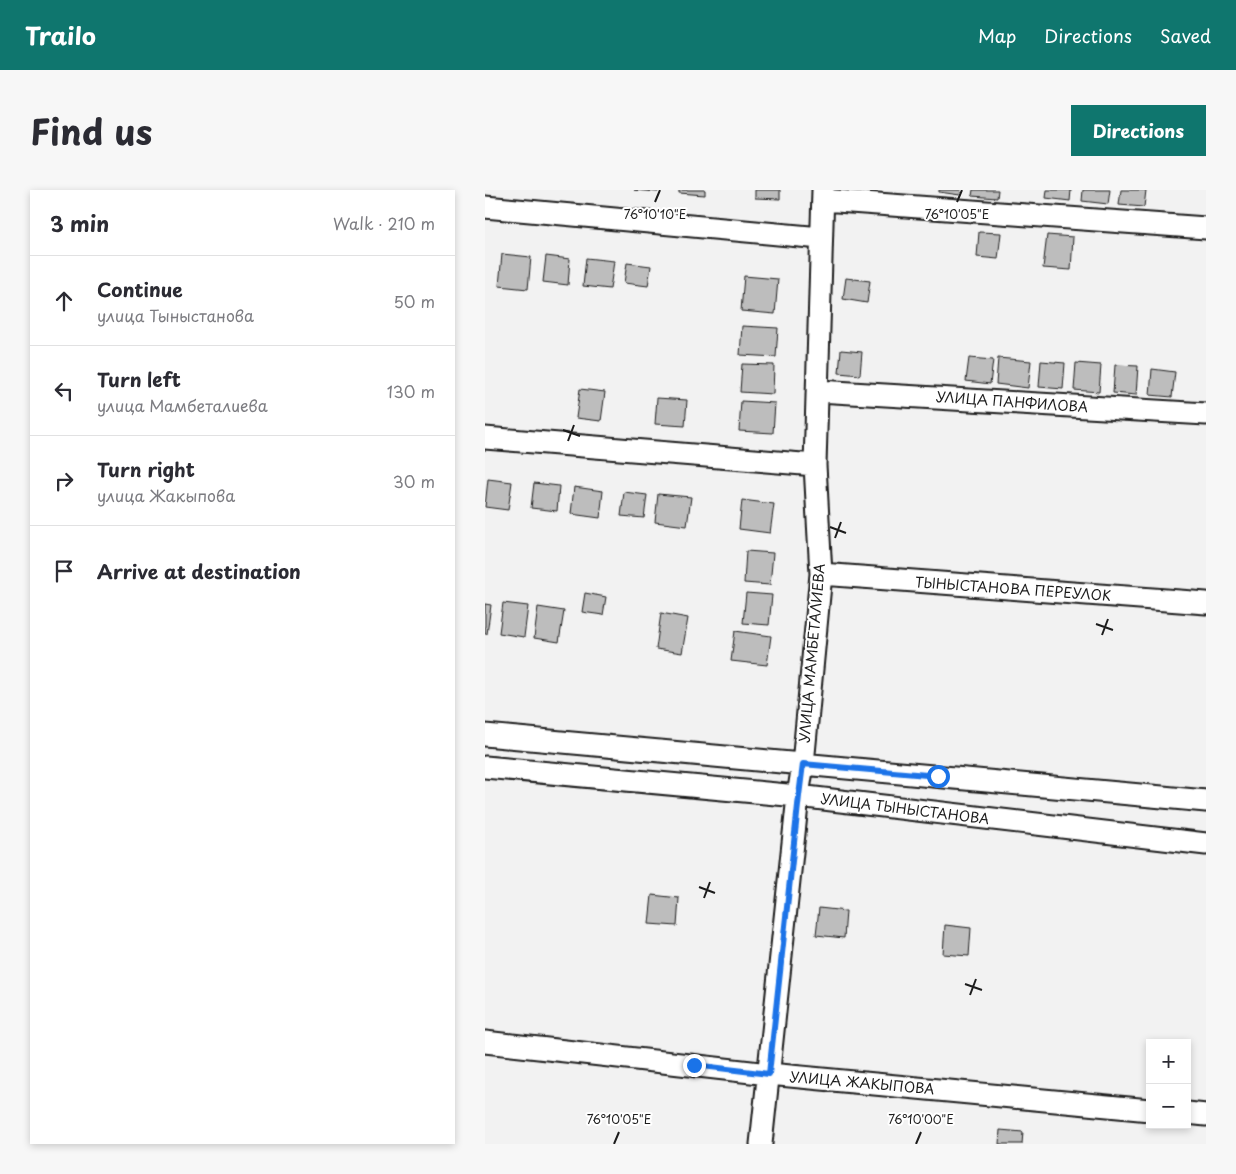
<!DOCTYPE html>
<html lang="en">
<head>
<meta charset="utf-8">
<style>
	body { margin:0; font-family:"Playpen Sans",sans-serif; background:#f7f7f7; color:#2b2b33 }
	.controls { position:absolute; right:15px; bottom:15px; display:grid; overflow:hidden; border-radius:0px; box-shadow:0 2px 8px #0003 }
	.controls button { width:45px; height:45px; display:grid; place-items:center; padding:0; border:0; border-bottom:1px solid #e1e1e2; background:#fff; color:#2b2b33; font:25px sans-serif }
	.stop { position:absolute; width:15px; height:15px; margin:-11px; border:4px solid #1a73e8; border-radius:50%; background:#fff }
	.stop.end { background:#1a73e8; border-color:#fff; box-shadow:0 1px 5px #0008 }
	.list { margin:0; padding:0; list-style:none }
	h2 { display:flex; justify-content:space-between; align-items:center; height:65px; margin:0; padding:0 20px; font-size:21px }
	h2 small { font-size:16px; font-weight:400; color:#7c7c81 }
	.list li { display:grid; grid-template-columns:32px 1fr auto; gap:15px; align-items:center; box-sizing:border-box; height:90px; padding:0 20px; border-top:1px solid #e1e1e2 }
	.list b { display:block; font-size:19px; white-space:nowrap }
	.list p { margin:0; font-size:16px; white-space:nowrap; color:#7c7c81 }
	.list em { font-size:16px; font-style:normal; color:#7c7c81 }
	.icon { flex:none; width:28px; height:28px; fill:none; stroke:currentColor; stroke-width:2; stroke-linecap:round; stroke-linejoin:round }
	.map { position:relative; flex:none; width:721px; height:954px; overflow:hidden; border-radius:0px }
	header { display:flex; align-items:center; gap:30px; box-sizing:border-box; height:70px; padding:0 25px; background:#0f766e; color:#fff }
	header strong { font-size:24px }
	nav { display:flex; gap:28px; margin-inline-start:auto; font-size:18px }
	.intro { display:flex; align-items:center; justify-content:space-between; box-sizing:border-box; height:120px; padding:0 30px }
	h1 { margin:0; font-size:35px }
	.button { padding:12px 22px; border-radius:0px; background:#0f766e; color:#fff; font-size:18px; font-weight:700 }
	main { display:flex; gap:30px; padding:0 30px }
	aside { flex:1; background:#fff; border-radius:0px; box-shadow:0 2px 8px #0003 }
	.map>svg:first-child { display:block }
	.building { fill:#bdbdbd; stroke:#1c1c1c }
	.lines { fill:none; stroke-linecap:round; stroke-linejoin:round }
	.minor-casing { stroke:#1c1c1c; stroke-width:25 }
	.minor { stroke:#fff; stroke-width:21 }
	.route { stroke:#1a73e8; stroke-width:6 }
	.ticks { fill:none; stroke:#1c1c1c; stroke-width:2 }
	.labels { text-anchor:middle; stroke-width:4; stroke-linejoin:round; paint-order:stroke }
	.street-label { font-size:14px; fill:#1c1c1c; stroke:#fff }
	.ticks-label { font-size:12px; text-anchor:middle; fill:#1c1c1c; stroke:#fff; stroke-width:4; stroke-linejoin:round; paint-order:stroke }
</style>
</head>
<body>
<header>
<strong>Trailo</strong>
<nav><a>Map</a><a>Directions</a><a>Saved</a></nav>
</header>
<div class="intro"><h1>Find us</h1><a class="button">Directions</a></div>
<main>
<aside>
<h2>3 min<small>Walk · 210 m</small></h2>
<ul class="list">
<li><svg class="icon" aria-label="ahead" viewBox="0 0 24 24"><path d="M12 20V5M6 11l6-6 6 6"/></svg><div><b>Continue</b><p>улица Тыныстанова</p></div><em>50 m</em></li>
<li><svg class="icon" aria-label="left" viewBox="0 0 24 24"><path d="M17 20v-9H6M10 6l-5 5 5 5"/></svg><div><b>Turn left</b><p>улица Мамбеталиева</p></div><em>130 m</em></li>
<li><svg class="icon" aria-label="right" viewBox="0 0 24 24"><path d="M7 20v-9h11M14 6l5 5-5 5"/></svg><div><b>Turn right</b><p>улица Жакыпова</p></div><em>30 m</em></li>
<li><svg class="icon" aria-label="arrive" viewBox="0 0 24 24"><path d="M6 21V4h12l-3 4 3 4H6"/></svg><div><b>Arrive at destination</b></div></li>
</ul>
</aside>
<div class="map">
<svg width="721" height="954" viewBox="0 0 721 954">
	<rect width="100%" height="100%" fill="#f2f2f2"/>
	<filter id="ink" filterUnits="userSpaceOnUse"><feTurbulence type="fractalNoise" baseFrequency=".02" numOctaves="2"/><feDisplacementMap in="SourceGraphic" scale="10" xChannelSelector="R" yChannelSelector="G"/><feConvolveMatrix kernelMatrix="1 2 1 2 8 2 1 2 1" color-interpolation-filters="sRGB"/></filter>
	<g filter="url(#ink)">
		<path class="building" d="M149,0H173V2Z
			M194,0H220V5L194,3Z
			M270,0H295V9L270,8Z
			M454,0H476L475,5L454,2Z
			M488,0H513L512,8L487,6Z
			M562,0H586L585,11L561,8Z
			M598,0H625L623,14L597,11Z
			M636,0H661L659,17L634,15Z
			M494,42L516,43L513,69L492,67Z
			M562,45L588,47L586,80L558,78Z
			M17,64L46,67L43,99L14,96Z
			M61,66L85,69L83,95L58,92Z
			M101,68L129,71L125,99L98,96Z
			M142,73L166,76L163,96L139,93Z
			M259,86L293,89L290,124L256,121Z
			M361,88L385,91L382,113L358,109Z
			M257,136L293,138L291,167L255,165Z
			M356,160L377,162L375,185L354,183Z
			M484,168L508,170L505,194L481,191Z
			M513,168L546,171L543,198L511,194Z
			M556,171L580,173L578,199L554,197Z
			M591,173L616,175L614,202L589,200Z
			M257,174L289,175L288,204L255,202Z
			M630,175L653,176L651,205L628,203Z
			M667,179L690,182L687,207L665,205Z
			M95,199L120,202L116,231L91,228Z
			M172,208L202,210L200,236L170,234Z
			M256,211L290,213L288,243L254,241Z
			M3,289L27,292L23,320L0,317Z
			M49,293L74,296L72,321L46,318Z
			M89,297L118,301L115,328L86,324Z
			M139,302L162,305L159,328L136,326Z
			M173,304L206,307L202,336L170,332Z
			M257,310L289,314L285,343L254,339Z
			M261,361L288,363L285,395L259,393Z
			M100,403L121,407L118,425L97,422Z
			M261,403L287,405L284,435L258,433Z
			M18,413L43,416L39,447L14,443Z
			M0,414L6,415L2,444H0Z
			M53,417L79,421L74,452L49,448Z
			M176,423L203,428L197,463L171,459Z
			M250,441L286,446L282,475L246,471Z
			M167,705L194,708L192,736L164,734Z
			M334,718L361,721L359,748L331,745Z
			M460,735L486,738L484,766L458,764Z
			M515,940L538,942L537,954H514Z"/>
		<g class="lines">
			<defs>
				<path id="minor" d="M338,10L721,38
					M0,17L336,48
					M333,201L721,224
					M0,248L330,275
					M336,384L721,413
					M0,545L721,611
					M0,577L313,606L721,654
					M0,852L284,884L665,920
					M702,923L721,925
					M276,954L313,606L318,574L336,384L330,275L338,0"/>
			</defs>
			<use href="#minor" class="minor-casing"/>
			<use href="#minor" class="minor"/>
		</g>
	</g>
	<g class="lines" filter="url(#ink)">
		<path class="route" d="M209,875L284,884L314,606L318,574L453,586"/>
	</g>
	<path class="ticks" d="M170,12L175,0M472,12L477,0M78,240L95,246M83,251L89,235M345,337L361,343M350,348L356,332M611,434L628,440M617,445L623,429M214,697L230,703M219,708L225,692M480,794L497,800M485,805L491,789M129,954L134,942M431,954L436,942"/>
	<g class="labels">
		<g class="street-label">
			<text transform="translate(527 212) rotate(4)" y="5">УЛИЦА ПАНФИЛОВА</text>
			<text transform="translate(528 399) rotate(4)" y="5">ТЫНЫСТАНОВА ПЕРЕУЛОК</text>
			<text transform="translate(327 463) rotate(-85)" y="5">УЛИЦА МАМБЕТАЛИЕВА</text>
			<text transform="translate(420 619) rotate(7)" y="5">УЛИЦА ТЫНЫСТАНОВА</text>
			<text transform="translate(377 893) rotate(5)" y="5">УЛИЦА ЖАКЫПОВА</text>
		</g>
	</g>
	<g class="ticks-label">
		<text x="472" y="29">76°10'05"E</text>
		<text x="170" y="29">76°10'10"E</text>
		<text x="134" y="934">76°10'05"E</text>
		<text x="436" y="934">76°10'00"E</text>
	</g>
</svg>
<div class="controls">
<button>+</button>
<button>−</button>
</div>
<div class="stop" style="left:453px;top:586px"></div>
<div class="stop end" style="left:209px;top:875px"></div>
</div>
</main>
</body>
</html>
